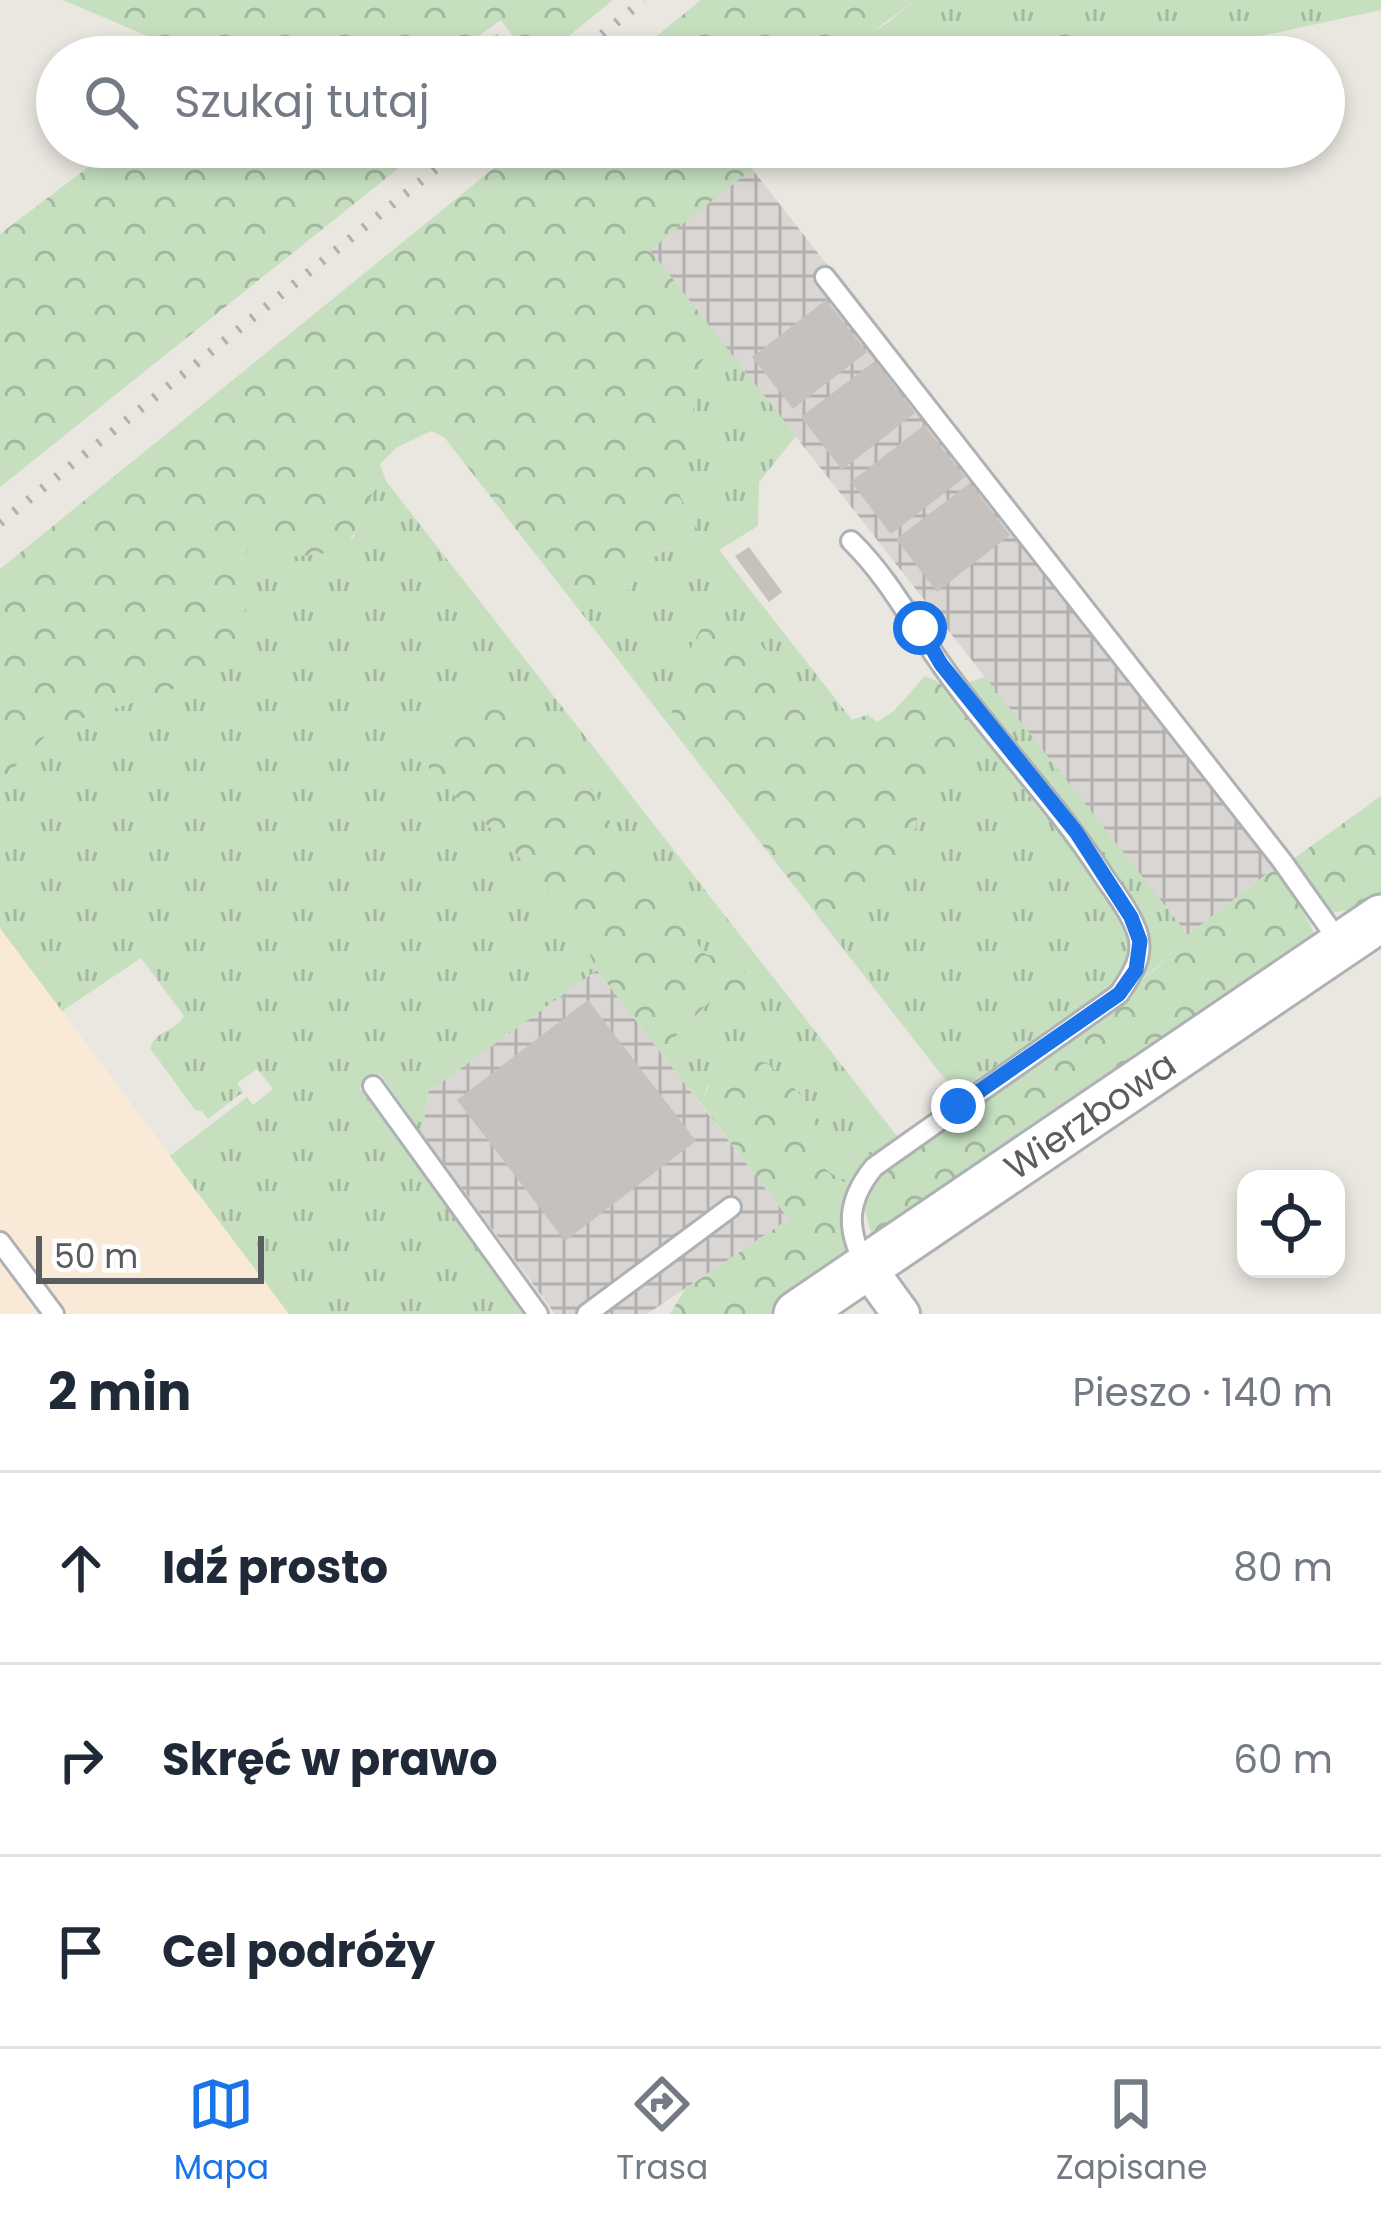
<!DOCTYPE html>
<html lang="pl">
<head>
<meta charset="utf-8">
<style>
	body { margin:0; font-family:Poppins,sans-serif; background:#f6f6f7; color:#1f2937 }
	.controls { position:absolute; right:36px; bottom:36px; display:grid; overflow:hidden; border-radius:24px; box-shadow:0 6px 18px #0003 }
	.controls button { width:108px; height:108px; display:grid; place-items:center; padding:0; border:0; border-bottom:3px solid #e0e1e3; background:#fff; color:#1f2937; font:60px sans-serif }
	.scale { position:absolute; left:36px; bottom:30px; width:228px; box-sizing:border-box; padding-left:12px; border:6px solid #595d60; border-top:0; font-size:33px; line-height:42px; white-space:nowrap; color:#595d60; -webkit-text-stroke:9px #fff; paint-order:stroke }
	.stop { position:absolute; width:36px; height:36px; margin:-27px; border:9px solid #1a73e8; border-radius:50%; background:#fff }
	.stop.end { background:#1a73e8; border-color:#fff; box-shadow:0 3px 12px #0008 }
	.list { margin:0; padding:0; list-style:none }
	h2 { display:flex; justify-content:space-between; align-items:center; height:156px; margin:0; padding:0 48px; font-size:51px }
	h2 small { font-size:39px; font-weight:400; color:#747a83 }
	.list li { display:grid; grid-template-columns:78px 1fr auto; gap:36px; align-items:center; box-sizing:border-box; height:192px; padding:0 48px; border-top:3px solid #e0e1e3 }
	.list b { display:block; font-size:45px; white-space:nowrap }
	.list em { font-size:39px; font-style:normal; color:#747a83 }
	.icon { flex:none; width:66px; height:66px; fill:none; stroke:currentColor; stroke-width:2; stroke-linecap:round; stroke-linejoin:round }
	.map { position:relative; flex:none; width:1381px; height:1314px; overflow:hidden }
	.search { position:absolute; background:#fff; box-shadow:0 6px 18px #0003; left:36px; right:36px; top:36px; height:132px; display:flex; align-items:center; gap:30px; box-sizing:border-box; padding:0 42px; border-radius:66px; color:#747a83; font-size:45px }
	.sheet { height:732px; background:#fff }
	nav { display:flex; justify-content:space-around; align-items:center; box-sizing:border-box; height:168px; border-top:3px solid #e0e1e3; background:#fff; font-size:33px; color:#747a83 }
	nav a { display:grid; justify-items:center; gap:6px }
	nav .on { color:#1a73e8 }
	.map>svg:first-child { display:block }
	.commercial { fill:#f9ead7 }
	.industrial { fill:url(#industrial-grid) }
	.grass { fill:url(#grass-tufts) }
	.forest { fill:url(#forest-crowns) }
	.building { fill:#c6c1bd }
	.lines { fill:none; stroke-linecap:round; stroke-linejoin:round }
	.service-casing { stroke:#aeb2b5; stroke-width:24 }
	.minor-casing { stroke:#aeb2b5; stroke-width:42 }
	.tertiary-casing { stroke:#aeb2b5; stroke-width:51 }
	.service { stroke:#fff; stroke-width:18 }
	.minor { stroke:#fff; stroke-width:36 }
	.tertiary { stroke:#fff; stroke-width:45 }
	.rail { stroke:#afb0b0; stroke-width:9; stroke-dasharray:3 15; stroke-linecap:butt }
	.route { stroke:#1a73e8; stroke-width:15 }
	.labels { text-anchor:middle; stroke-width:9; stroke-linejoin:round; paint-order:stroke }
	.street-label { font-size:36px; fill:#595d60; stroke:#fff }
</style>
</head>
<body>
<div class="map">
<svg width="1381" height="1314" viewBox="0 0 1381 1314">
	<defs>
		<pattern id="industrial-grid" width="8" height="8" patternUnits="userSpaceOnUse" patternTransform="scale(3)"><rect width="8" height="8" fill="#d9d6d3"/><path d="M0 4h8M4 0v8" fill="none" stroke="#b3b1af"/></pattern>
		<pattern id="grass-tufts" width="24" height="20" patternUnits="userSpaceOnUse" patternTransform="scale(3)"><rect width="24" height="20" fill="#c5dfbf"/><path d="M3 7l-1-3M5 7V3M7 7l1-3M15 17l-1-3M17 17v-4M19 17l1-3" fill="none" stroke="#a3b89f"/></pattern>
		<pattern id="forest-crowns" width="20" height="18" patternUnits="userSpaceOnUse" patternTransform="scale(3)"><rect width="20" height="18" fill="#c5dfbf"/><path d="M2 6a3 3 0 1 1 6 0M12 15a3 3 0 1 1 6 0" fill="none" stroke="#a3b89f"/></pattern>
	</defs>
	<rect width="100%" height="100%" fill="#eae6e0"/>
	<path class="commercial" d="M0,928L166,1150L289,1314H0Z"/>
	<path class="industrial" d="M752,169L1291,855L1188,935L649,250Z
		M597,970L789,1219L647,1314H555L422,1134L428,1092Z"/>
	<path class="grass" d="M915,0H1381V10L1163,57H1104L1085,31L1022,41L998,57H906L873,54L871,33L887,23Z
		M719,338L796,436L759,482L758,526L719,550L852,720L817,729L796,706L777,663L744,627L701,628L693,646L668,724L580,611L626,592L651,559L698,531L679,494L693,432V396L702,361Z
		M386,481L900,1140L849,1186L820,1165L831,1136L817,1119L707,1086L702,1105L660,1052L709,1002L743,999L748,983L740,964L705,954L625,849L596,796L517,696L444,726L429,738L507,843L573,919L597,970L428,1092L422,1134L380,1074L359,1088L533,1314H289L170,1156L247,1097L253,1105L273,1089L257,1069L237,1083L243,1092L208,1119L202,1111L195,1110L150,1048C157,1029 175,1032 184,1016L141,958L62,1011L0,928V781L55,727L163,693L246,612L238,564L262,533L292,557L353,538L373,488Z
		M1009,707L1188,935L1156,968L1080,1025L1065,1019L958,1100L951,1087L827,928L845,918L851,899L874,898L891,882L901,852L914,836L922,788L945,765L982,744Z"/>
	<path class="forest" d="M63,0H613L543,57H529L501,20L449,57H197Z
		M701,0H915L871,33L874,53L906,57H631Z
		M1066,29L1085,31L1104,57H998L1022,41Z
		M115,147H425L0,487V234Z
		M520,147H795L752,169L650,250L719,338L702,361L693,396V432L679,494L698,531L651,559L626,592L580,611L444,437L431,431L396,448L380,464L386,481C358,497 366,539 333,551C321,555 305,555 292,557L261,534L238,564L246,612L241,661L163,693L55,727L0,781V569Z
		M721,618L744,627L777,663L796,706L817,729L868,715L877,722L894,711L925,676L951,688L985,677L1009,707L982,744L945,765L922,788L914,836L901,852L891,882L874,898L852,900L845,918L827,928L668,724L692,646L701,628Z
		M517,696L596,796L625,849L705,954L740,963L749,983L743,999L709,1002L660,1052L597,970L573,919L507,843L429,772V738L469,700Z
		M1381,796V896L1359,908L1332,913L1293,859Z
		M1275,868C1289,893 1308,914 1317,941L874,1243L863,1203L873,1186L895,1161L1156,969L1188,935Z
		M744,1059L767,1063L799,1093L832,1137L820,1165L849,1186L851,1262L774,1314H670L685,1289L789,1219L702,1105C710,1077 716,1068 744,1059Z"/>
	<path class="building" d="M497,34L510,50L501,57H468Z
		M826,300L867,352L793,409L752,357Z
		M875,361L915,413L842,470L801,417Z
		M924,425L965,477L891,534L851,482Z
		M970,483L1010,535L937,592L896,539Z
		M749,547L782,592L769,602L735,556Z
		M588,1000L696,1141L565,1241L457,1100Z"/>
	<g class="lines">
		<defs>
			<path id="service" d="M825,277L1282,861L1340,943
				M851,541C889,578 913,625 943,667C993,738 1054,800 1101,872C1114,892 1131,912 1138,935C1144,958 1131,976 1119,994L874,1167C847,1200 845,1229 866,1266
				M373,1086L538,1314
				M0,1242L54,1314
				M587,1314L731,1207"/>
			<path id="minor" d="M866,1266L901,1314"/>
			<g id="tertiary">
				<path id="s1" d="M797,1314L1381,918"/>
			</g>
		</defs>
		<use href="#service" class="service-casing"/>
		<use href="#minor" class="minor-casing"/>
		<use href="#tertiary" class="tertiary-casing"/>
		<use href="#service" class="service"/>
		<use href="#minor" class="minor"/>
		<use href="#tertiary" class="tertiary"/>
		<path class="rail" d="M574,57L644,0
			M0,523L463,147"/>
	</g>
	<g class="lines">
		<path class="route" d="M920,628L941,664L1076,832L1131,917L1140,941L1136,970L1119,994L958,1106"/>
	</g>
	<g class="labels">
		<g class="street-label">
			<text dy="13" stroke="none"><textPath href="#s1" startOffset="354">Wierzbowa</textPath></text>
		</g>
	</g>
</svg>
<div class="controls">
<button><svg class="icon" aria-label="locate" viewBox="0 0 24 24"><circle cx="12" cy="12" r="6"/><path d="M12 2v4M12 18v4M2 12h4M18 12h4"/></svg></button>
</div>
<div class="scale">50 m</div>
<div class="stop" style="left:920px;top:628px"></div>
<div class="stop end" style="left:958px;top:1106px"></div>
<div class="search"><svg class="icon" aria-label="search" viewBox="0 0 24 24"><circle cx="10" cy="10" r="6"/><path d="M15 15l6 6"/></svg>Szukaj tutaj</div>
</div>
<section class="sheet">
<h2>2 min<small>Pieszo · 140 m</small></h2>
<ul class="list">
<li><svg class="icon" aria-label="ahead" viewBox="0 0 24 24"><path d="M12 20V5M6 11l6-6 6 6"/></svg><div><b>Idź prosto</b></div><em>80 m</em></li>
<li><svg class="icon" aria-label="right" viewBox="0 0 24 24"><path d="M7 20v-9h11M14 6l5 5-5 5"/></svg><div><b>Skręć w prawo</b></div><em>60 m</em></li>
<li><svg class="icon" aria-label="arrive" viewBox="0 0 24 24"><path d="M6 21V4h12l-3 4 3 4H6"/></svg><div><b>Cel podróży</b></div></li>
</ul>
</section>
<nav>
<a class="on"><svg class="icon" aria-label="map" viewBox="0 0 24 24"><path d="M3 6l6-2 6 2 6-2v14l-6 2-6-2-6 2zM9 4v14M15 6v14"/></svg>Mapa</a>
<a><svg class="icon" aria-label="directions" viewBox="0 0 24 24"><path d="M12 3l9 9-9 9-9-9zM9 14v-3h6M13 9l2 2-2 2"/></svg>Trasa</a>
<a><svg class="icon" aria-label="saved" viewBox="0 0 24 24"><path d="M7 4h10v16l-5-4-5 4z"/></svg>Zapisane</a>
</nav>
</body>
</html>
